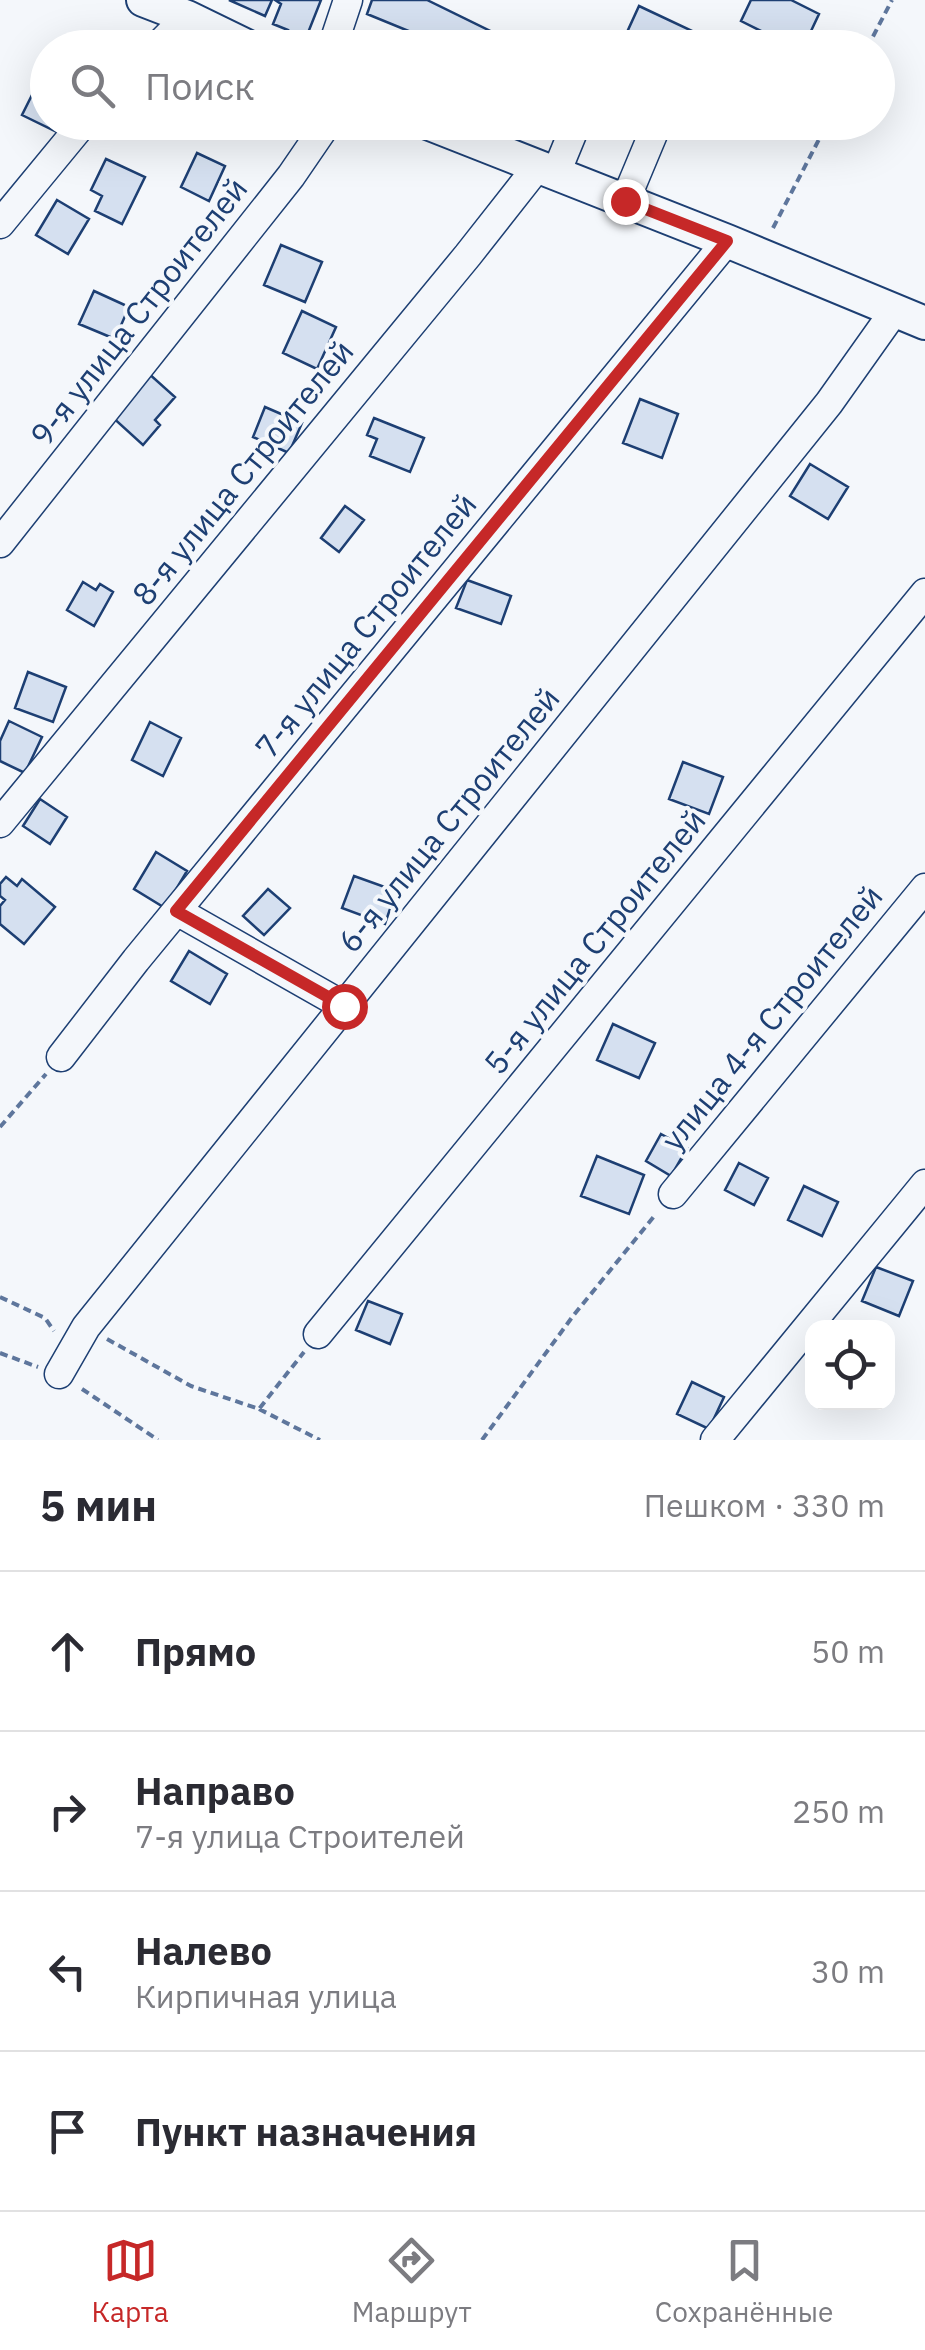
<!DOCTYPE html>
<html lang="ru">
<head>
<meta charset="utf-8">
<style>
	body { margin:0; font-family:"IBM Plex Sans",sans-serif; background:#f7f7f7; color:#2b2b33 }
	.controls { position:absolute; right:30px; bottom:30px; display:grid; overflow:hidden; border-radius:20px; box-shadow:0 10px 40px #0002 }
	.controls button { width:90px; height:90px; display:grid; place-items:center; padding:0; border:0; border-bottom:2px solid #e1e1e2; background:#fff; color:#2b2b33; font:50px sans-serif }
	.stop { position:absolute; width:30px; height:30px; margin:-22px; border:8px solid #c62828; border-radius:50%; background:#fff }
	.stop.end { background:#c62828; border-color:#fff; box-shadow:0 2px 10px #0008 }
	.list { margin:0; padding:0; list-style:none }
	h2 { display:flex; justify-content:space-between; align-items:center; height:130px; margin:0; padding:0 40px; font-size:42px }
	h2 small { font-size:32px; font-weight:400; color:#7c7c81 }
	.list li { display:grid; grid-template-columns:65px 1fr auto; gap:30px; align-items:center; box-sizing:border-box; height:160px; padding:0 40px; border-top:2px solid #e1e1e2 }
	.list b { display:block; font-size:38px; white-space:nowrap }
	.list p { margin:0; font-size:32px; white-space:nowrap; color:#7c7c81 }
	.list em { font-size:32px; font-style:normal; color:#7c7c81 }
	.icon { flex:none; width:55px; height:55px; fill:none; stroke:currentColor; stroke-width:2; stroke-linecap:round; stroke-linejoin:round }
	.map { position:relative; flex:none; width:925px; height:1440px; overflow:hidden }
	.search { position:absolute; background:#fff; box-shadow:0 10px 40px #0002; left:30px; right:30px; top:30px; height:110px; display:flex; align-items:center; gap:25px; box-sizing:border-box; padding:0 35px; border-radius:55px; color:#7c7c81; font-size:38px }
	.sheet { height:770px; background:#fff }
	nav { display:flex; justify-content:space-around; align-items:center; box-sizing:border-box; height:140px; border-top:2px solid #e1e1e2; background:#fff; font-size:28px; color:#7c7c81 }
	nav a { display:grid; justify-items:center; gap:5px }
	nav .on { color:#c62828 }
	.map>svg:first-child { display:block }
	.building { fill:#d5e0f0; stroke:#1d3f73; stroke-width:2.5 }
	.lines { fill:none; stroke-linecap:round; stroke-linejoin:round }
	.minor-casing { stroke:#1d3f73; stroke-width:31 }
	.major-casing { stroke:#1d3f73; stroke-width:36 }
	.path { stroke:#5e769c; stroke-width:4; stroke-dasharray:8 5; stroke-linecap:butt }
	.minor { stroke:#f4f7fb; stroke-width:28 }
	.major { stroke:#f4f7fb; stroke-width:32 }
	.route { stroke:#c62828; stroke-width:12 }
	.labels { text-anchor:middle; stroke-width:8; stroke-linejoin:round; paint-order:stroke }
	.street-label { font-size:32px; fill:#1d3f73; stroke:#f4f7fb }
</style>
</head>
<body>
<div class="map">
<svg width="925" height="1440" viewBox="0 0 925 1440">
	<rect width="100%" height="100%" fill="#f4f7fb"/>
	<path class="building" d="M229,0H272L265,16Z
		M275,0H321L304,43L286,36L288,30L273,24L281,4Z
		M372,0H427L525,48H450L367,14Z
		M751,0H791L819,14L803,48H795L741,21Z
		M639,6L703,36L698,48H638L623,41Z
		M39,81L48,86V122H64L59,133L22,115Z
		M197,153L225,166L209,201L181,187Z
		M106,159L145,177L122,224L95,211L102,196L91,190Z
		M57,200L89,219L68,254L36,235Z
		M281,245L322,262L305,302L264,285Z
		M94,291L129,307L115,339L79,324Z
		M302,311L336,327L317,369L283,353Z
		M147,372L175,397L155,420L160,425L143,445L110,415Z
		M640,399L678,414L662,458L623,443Z
		M265,407L302,423L289,453L253,437Z
		M374,418L424,438L410,472L370,456L377,439L367,435Z
		M810,464L848,487L828,519L790,496Z
		M345,506L364,520L339,552L321,538Z
		M467,580L511,596L501,624L456,608Z
		M83,582L96,590L100,584L113,592L94,626L67,610Z
		M28,672L66,687L53,722L15,708Z
		M9,721L42,737L25,773L0,761V741Z
		M150,722L181,738L163,776L132,760Z
		M683,762L723,777L709,814L669,799Z
		M40,799L67,817L50,844L23,826Z
		M156,852L187,871L165,908L134,889Z
		M354,876L396,891L385,924L342,908Z
		M6,877L17,886L22,879L55,907L24,944L0,924V906L5,900L0,896V884Z
		M268,889L290,908L264,935L243,916Z
		M189,951L227,974L210,1004L171,981Z
		M613,1024L655,1043L639,1078L597,1060Z
		M661,1134L687,1148L671,1176L646,1161Z
		M597,1156L644,1175L629,1214L581,1196Z
		M739,1163L768,1178L754,1205L725,1190Z
		M804,1186L838,1202L822,1236L788,1220Z
		M876,1267L913,1281L899,1316L862,1301Z
		M368,1301L402,1314L390,1344L356,1330Z
		M692,1382L724,1397L709,1429L677,1414Z"/>
	<g class="lines">
		<defs>
			<path id="minor" d="M156,48L187,17
				M332,48L348,0
				M556,173L577,122
				M625,201L658,122
				M0,224L84,122
				M0,543L291,176L328,122
				M0,823L468,255L538,166
				M177,911L344,1006
				M61,1057L136,960L727,241
				M673,1194L925,888
				M318,1334L925,593
				M59,1374L86,1327L829,403L895,310
				M715,1440L925,1184"/>
			<path id="major" d="M143,0L187,17L251,48
				M425,122L727,241L925,323"/>
		</defs>
		<use href="#minor" class="minor-casing"/>
		<use href="#major" class="major-casing"/>
		<path class="path" d="M867,48L892,0
			M773,228L828,122
			M0,1127L46,1074
			M0,1297L45,1318L54,1331
			M107,1339L191,1386L259,1409L304,1352
			M0,1353L38,1367
			M82,1389L158,1440
			M259,1409L320,1440
			M482,1440L573,1316L656,1214"/>
		<use href="#minor" class="minor"/>
		<use href="#major" class="major"/>
	</g>
	<g class="lines">
		<path class="route" d="M344,1006L176,911L727,241L625,201"/>
	</g>
	<g class="labels">
		<g class="street-label">
			<text transform="translate(139 312) rotate(-52)" y="11">9-я улица Строителей</text>
			<text transform="translate(243 473) rotate(-51)" y="11">8-я улица Строителей</text>
			<text transform="translate(366 626) rotate(-51)" y="11">7-я улица Строителей</text>
			<text transform="translate(449 820) rotate(-51)" y="11">6-я улица Строителей</text>
			<text transform="translate(595 942) rotate(-51)" y="11">5-я улица Строителей</text>
			<text transform="translate(772 1018) rotate(-51)" y="11">улица 4-я Строителей</text>
		</g>
	</g>
</svg>
<div class="controls">
<button><svg class="icon" aria-label="locate" viewBox="0 0 24 24"><circle cx="12" cy="12" r="6"/><path d="M12 2v4M12 18v4M2 12h4M18 12h4"/></svg></button>
</div>
<div class="stop" style="left:344px;top:1006px"></div>
<div class="stop end" style="left:625px;top:201px"></div>
<div class="search"><svg class="icon" aria-label="search" viewBox="0 0 24 24"><circle cx="10" cy="10" r="6"/><path d="M15 15l6 6"/></svg>Поиск</div>
</div>
<section class="sheet">
<h2>5 мин<small>Пешком · 330 m</small></h2>
<ul class="list">
<li><svg class="icon" aria-label="ahead" viewBox="0 0 24 24"><path d="M12 20V5M6 11l6-6 6 6"/></svg><div><b>Прямо</b></div><em>50 m</em></li>
<li><svg class="icon" aria-label="right" viewBox="0 0 24 24"><path d="M7 20v-9h11M14 6l5 5-5 5"/></svg><div><b>Направо</b><p>7-я улица Строителей</p></div><em>250 m</em></li>
<li><svg class="icon" aria-label="left" viewBox="0 0 24 24"><path d="M17 20v-9H6M10 6l-5 5 5 5"/></svg><div><b>Налево</b><p>Кирпичная улица</p></div><em>30 m</em></li>
<li><svg class="icon" aria-label="arrive" viewBox="0 0 24 24"><path d="M6 21V4h12l-3 4 3 4H6"/></svg><div><b>Пункт назначения</b></div></li>
</ul>
</section>
<nav>
<a class="on"><svg class="icon" aria-label="map" viewBox="0 0 24 24"><path d="M3 6l6-2 6 2 6-2v14l-6 2-6-2-6 2zM9 4v14M15 6v14"/></svg>Карта</a>
<a><svg class="icon" aria-label="directions" viewBox="0 0 24 24"><path d="M12 3l9 9-9 9-9-9zM9 14v-3h6M13 9l2 2-2 2"/></svg>Маршрут</a>
<a><svg class="icon" aria-label="saved" viewBox="0 0 24 24"><path d="M7 4h10v16l-5-4-5 4z"/></svg>Сохранённые</a>
</nav>
</body>
</html>
